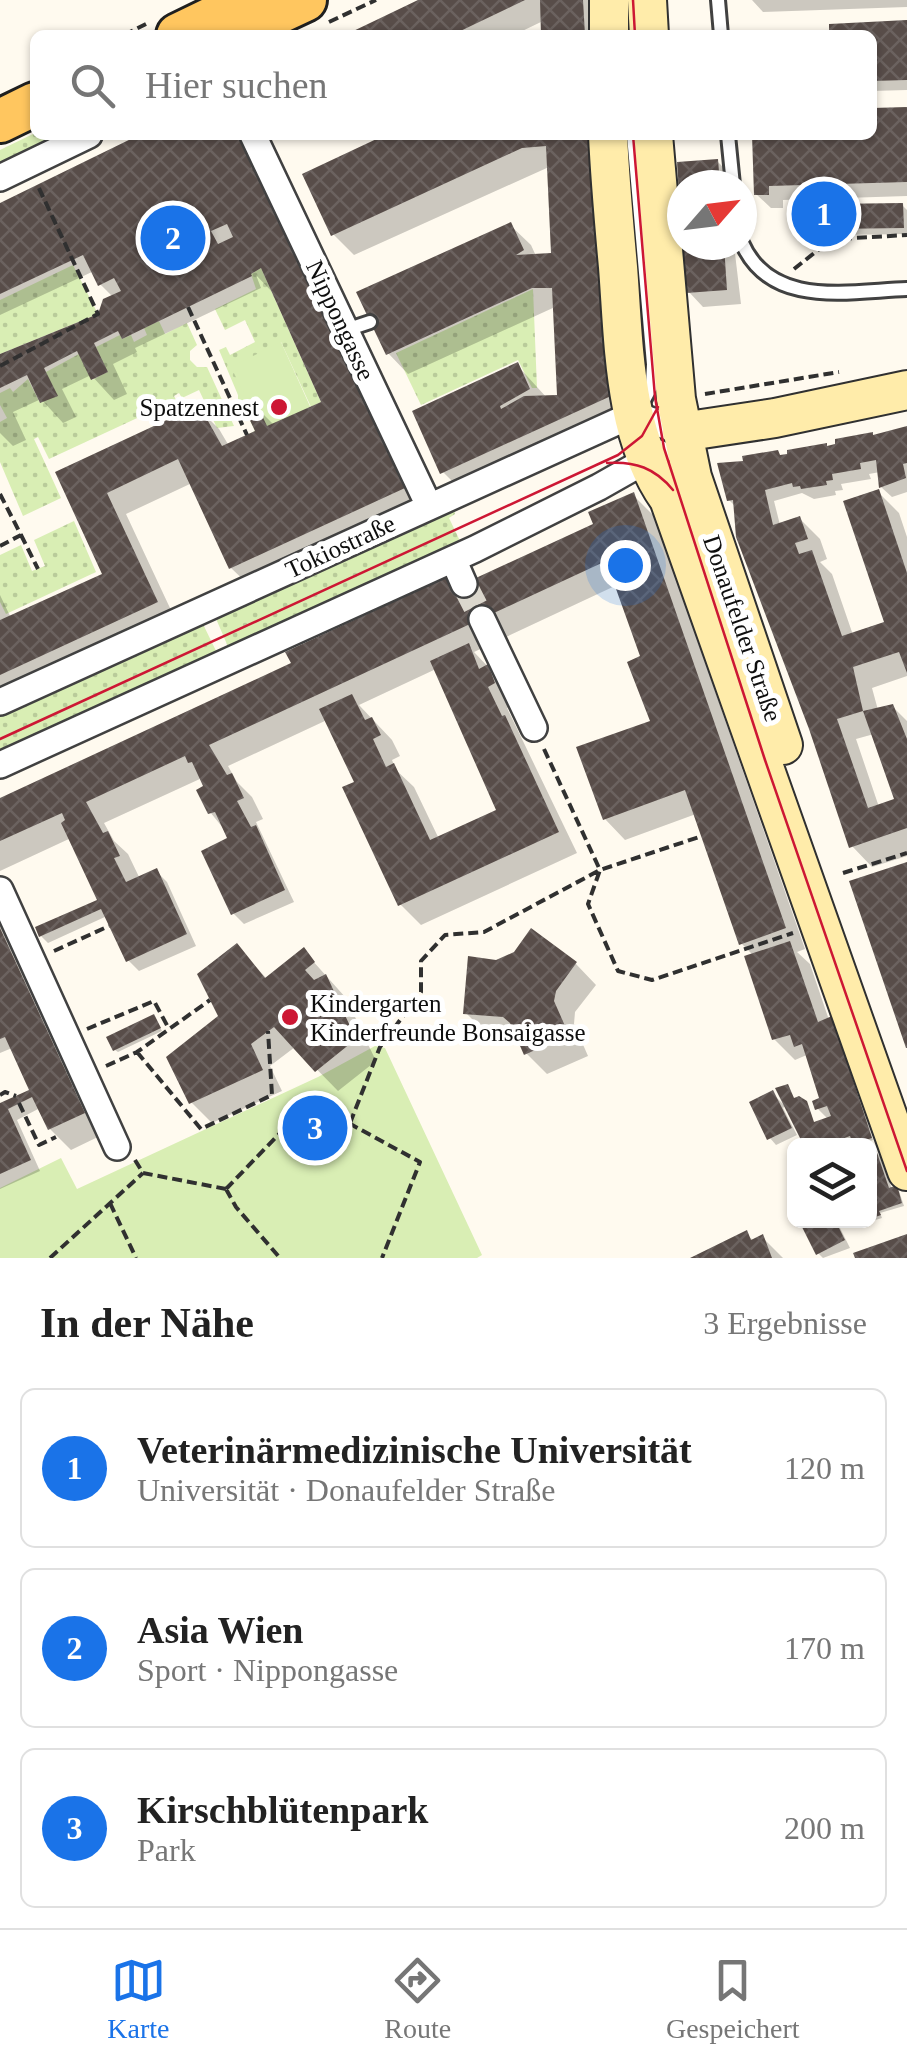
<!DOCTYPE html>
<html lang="de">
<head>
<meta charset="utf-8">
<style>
	body { margin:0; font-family:Georgia,serif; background:#f2f2f2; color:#222 }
	.controls { position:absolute; right:30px; bottom:30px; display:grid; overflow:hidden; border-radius:15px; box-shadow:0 2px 8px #0004 }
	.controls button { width:90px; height:90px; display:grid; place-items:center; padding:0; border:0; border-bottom:2px solid #e0e0e0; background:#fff; color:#222; font:50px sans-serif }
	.compass { position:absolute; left:667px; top:170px; width:90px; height:90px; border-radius:50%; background:#fff; box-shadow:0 2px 8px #0004; rotate:62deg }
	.you { position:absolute; left:625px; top:565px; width:35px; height:35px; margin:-25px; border:8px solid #fff; border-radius:50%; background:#1a73e8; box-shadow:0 0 0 15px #1a73e833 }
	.badge { display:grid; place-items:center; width:65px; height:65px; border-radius:50%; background:#1a73e8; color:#fff; font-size:32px; font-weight:700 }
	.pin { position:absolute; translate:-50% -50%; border:5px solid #fff; box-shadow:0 2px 10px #0006 }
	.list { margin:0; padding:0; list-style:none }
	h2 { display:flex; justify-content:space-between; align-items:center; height:130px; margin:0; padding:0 40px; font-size:42px }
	h2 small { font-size:32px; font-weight:400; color:#767676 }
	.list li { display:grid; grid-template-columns:65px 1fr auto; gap:30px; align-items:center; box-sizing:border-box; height:160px; margin:0 20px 20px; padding:0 20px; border:2px solid #e0e0e0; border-radius:15px }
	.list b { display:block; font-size:38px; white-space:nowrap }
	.list p { margin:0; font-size:32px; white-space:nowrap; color:#767676 }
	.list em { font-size:32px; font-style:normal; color:#767676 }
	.icon { flex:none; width:55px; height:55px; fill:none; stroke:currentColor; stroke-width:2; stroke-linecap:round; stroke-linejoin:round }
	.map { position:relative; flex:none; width:907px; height:1258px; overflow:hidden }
	.search { position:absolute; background:#fff; box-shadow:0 2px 8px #0004; left:30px; right:30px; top:30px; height:110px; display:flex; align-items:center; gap:25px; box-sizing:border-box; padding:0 35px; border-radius:15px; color:#767676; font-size:38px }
	.sheet { height:670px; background:#fff }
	nav { display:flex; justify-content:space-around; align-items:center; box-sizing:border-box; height:140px; border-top:2px solid #e0e0e0; background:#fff; font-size:28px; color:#767676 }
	nav a { display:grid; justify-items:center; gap:5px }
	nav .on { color:#1a73e8 }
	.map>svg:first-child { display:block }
	.grass { fill:url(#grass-dots) }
	.park { fill:#d9eeb4 }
	.shadow { fill:#0003; fill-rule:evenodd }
	.building { fill:url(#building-cross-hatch); fill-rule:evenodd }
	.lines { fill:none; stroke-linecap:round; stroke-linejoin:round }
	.street-tunnel { stroke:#dbd7cd; stroke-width:25; stroke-dasharray:25 12; stroke-linecap:butt }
	.lane-casing { stroke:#414141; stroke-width:18 }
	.street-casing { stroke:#414141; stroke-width:30 }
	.secondary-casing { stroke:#303030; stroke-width:42 }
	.primary-casing { stroke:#1f1f1f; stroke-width:48 }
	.path { stroke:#303030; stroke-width:4; stroke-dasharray:10 5; stroke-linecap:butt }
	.lane { stroke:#fff; stroke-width:12 }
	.street { stroke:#fff; stroke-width:25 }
	.secondary { stroke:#ffecaa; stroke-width:38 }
	.primary { stroke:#ffc65f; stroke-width:42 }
	.tram { stroke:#cd1734; stroke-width:2.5 }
	.poi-dot { fill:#cd1734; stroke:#fff; stroke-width:4 }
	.labels { text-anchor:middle; stroke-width:10; stroke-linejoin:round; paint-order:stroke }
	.street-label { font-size:25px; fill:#0e0e0e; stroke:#fff }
	.poi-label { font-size:25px; fill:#0e0e0e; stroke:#fff; text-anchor:end }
</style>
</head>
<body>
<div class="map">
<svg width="907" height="1258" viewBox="0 0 907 1258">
	<defs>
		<pattern id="grass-dots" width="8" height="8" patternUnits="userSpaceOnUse" patternTransform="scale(2.5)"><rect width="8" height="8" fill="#d9eeb4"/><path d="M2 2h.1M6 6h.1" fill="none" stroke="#b9cb9a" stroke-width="1.8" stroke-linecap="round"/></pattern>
		<pattern id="building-cross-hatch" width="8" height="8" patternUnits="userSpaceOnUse" patternTransform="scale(2.5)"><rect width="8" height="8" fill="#584d49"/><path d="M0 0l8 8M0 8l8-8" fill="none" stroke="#6b625f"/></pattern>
	</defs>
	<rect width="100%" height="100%" fill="#fffaef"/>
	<path class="grass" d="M35,133L60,135L0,164V150Z
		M73,265L98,314L0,354V300Z
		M261,268L321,402L311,407L281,342L246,412L238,410V395L219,350L226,347L230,355L255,342L245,320L225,330L215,309L256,289L251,274Z
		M533,289L537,388H532L518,360L421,405L396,353Z
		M159,321L165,334L187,323L197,345L190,351V360L197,367H207L234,426L217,428L199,390L182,398L179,393L174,396L176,400L49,459L38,437L34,439L61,498L23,516L0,462V422L7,418L0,405V393L10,388L13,392L28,379L40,403L46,372L79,354L92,380L107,372L96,347L120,335L122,339L131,335L134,342L147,335L144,328Z
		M454,504L455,514L449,518L461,543L229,649L214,614Z
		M74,521L96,572L6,614L0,602V555L21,545L32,571L45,566L34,540Z
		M201,620L218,655L0,754V713Z"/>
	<path class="park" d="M281,342L327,444L247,435L255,431L246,412L249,404L231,367Z
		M375,1046L385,1048L482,1255L477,1258H0V1188L61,1158L77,1189L318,1077Z"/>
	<path class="shadow" d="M424,0H607L610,35H544L543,21L514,35H351Z
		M752,0H907V7L763,12Z
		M907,23V90L872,91V35H832Z
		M907,109V196L783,200V208H771L756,194L754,135H872V111Z
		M145,135H252L424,509L252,588L231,568L192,483L126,514L177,623L0,689V595L11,618L106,575L58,473L198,408L219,429L229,446L258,433L256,407L274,425L325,403L273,293L256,275L261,288L135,348L137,352L113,364L127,394L114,400L91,375L62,389L76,417L63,423L41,399L13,412L26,440L13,446L0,433V357L100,316L113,297L100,284L94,271L0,315V205ZM165,236L180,265L168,271L154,241Z
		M391,135H614L637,423L470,499L443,472L517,365L547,398L559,397L555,307L408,374L388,353L510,225L531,245L536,256H553L549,167L354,255L333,234Z
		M717,161L732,176V185H682V201L679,164Z
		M902,205L907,210V234L840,235L833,228Z
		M685,245H734L741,304L703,307L689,292Z
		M907,429V492L892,497L881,487L880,472L869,474L871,479L841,484L843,490L835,491L836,495L814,499L802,493L774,501L780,525L799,518L820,539L827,559L820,562L832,574L853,635L887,624L878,492L899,513L907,537V676L872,688L878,710L892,706L907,721V856L872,867L852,846L741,512L729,500L746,463L777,452L782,457ZM874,734L897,801L879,807L856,739Z
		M633,495L654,516L805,949L797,952L810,964L829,1020L839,1026L873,1140L858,1145L853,1138L831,1146H807L787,1087L815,1134L820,1133L813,1110L817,1123L828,1119L818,1109L822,1100L809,1054L795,1060L774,1039L753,955L742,944L696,814L625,840L605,819L653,722L643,658L617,585L474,652L508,688L514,704L507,708L577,853L421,925L400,904L358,783L327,720L228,766L237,782L252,797L263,819L256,822L294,902L244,924L233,913L232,839L210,812L202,778L104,823L114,841L128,854L140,879L156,871L167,882L196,946L139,971L128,960L107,916L48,943L41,936L100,901L71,838L0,871V801L294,664L446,580L456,590L596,526ZM436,669L500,811L439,839L414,787L396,770L392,760L400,756L392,740L359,705Z
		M0,908L48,1030L62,1043L104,1134L71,1150L50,1129L40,1108L17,1120L40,1171L0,1189V1106L28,1093L36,1100L12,1048L0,1053Z
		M531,931L576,964L596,985L575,1012L574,1024L588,1056L547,1074L526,1053L518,1036L487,1034L466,1013L496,963L515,954Z
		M237,946L267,979L303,950L346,998L376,1061L338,1091L295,1047L270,1066L282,1091L212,1123L192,1103L221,1016Z
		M156,1020L162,1031L118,1052L115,1050Z
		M772,1093L785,1106L783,1108L797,1135L776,1145L770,1138Z
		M874,1150L881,1157L892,1189L899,1191L904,1206L880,1213L882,1218L859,1225L855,1221L844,1225L841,1220H870V1151Z
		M821,1220H836L850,1248L823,1258L818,1253Z
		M746,1234L754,1241L762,1237L783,1258H696Z"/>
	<path class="building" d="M418,0H525L452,35H345Z
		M540,0H583L585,35H541Z
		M907,20V80L872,81V35H829V24Z
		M907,107V182L769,186V195H754L752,135H872V108Z
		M139,135H242L405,488L229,569L178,459L107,493L158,602L0,675V620L102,574L55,472L199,405L222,446L255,431L246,412L249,404L257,405L267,426L321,402L261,268L251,274L252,276L122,339L118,331L94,343L108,372L91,380L77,351L44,368L58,396L40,403L27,375L0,388V354L98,314L103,299L121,291L114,278L98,286L83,255L0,294V203ZM154,220L177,264L162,271L142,226ZM227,224L233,237L218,244L211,231Z
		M385,135H589L603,337L611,396L440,474L412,411L518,362L530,389L500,406L501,409L524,396L557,395L552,288H532L386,355L356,292L511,222L524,250L516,255L551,253L546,146L522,148L331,236L302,174Z
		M718,159L720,185H682V196H679L677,162Z
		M903,203L904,228L831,229L830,204Z
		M683,245H724L727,290L686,293Z
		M907,426V463L903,464L906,478L879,488L876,460L860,463L861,469L832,474L833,480L826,481L827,485L801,489L800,486L793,487L792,483L765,490L773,525L800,516L808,539L795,543L799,554L812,550L842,636L884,622L843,501L879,489L907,573V673L899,652L853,667L863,711L893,704L907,739V828L849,848L809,729L736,537L733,500L727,501L717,463L743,461L742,456L778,450L780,455L787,454V450L827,443V446L835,444V439L873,432V435ZM863,711L894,799L868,808L837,719Z
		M634,492L786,928L739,945L685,790L603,820L576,747L650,721L627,662L640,656L606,561L209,745L227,775L232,773L244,798L237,801L251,827L256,825L285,890L231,915L201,851L227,838L215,812L208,814L196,790L203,786L192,762L188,763L185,756L86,802L103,833L108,831L120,856L114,858L126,882L157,868L187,934L126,962L101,909L39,937L35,927L97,900L61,823L65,820L62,813L0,841V798L291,663L285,652L447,577L452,589L593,524L588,512Z
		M469,643L479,669L488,664L495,683L488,687L502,716L505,715L559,832L398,906L342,787L354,782L319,709L352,694L365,720L372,717L381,735L373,739L386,767L394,763L430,840L496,810L430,661Z
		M907,862V1048H906L849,881Z
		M0,928L85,1113L48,1130L32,1097L8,1109L31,1160L0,1174V1103L29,1090L5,1037L0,1039Z
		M531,928L577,962L556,991L554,1001L569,1035L524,1055L510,1023L503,1017L463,1014L468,956L496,960L514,952Z
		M790,941L818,1022L832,1016L872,1138L853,1144L850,1136L822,1146H804L775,1088L788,1084L794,1098L799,1096L807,1101L814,1122L831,1116L827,1106L815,1110L812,1101L819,1098L802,1044L794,1047L790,1035L772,1040L744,956Z
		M237,943L265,978L304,947L315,962L305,970L314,980L326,974L356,1039L315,1072L274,1027L251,1044L263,1070L189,1104L166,1057L218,1016L197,974Z
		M154,1014L161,1028L113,1051L106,1037Z
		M773,1090L792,1128L767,1140L749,1102Z
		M875,1147L889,1188L897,1185L902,1203L879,1211L881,1215L870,1219V1149Z
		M815,1220H835L845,1240L816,1255L802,1227Z
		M747,1230L751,1240L763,1234L772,1258H690Z
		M907,1234V1258H855L853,1253Z"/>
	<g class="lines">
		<path class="street-tunnel" d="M464,584L482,619"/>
		<defs>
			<path id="lane" d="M718,0L721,35
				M633,135L653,364L652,385L642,404
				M728,135L733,185
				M742,243C771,309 849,291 907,289
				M346,330L370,322"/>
			<path id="street" d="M253,135L429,506
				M0,178L89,135
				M453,559L464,584
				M482,619L534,728
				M0,702L634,414L682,432
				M0,765L475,549L599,487L659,453
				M0,890L117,1147"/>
			<path id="secondary" d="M609,0V35
				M647,0L649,35
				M608,135C610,179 614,223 618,267C624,343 623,435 669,499L907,1171
				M653,135L676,399L692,477L783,745
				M682,432L775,418L907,390"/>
			<path id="primary" d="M178,35L250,0
				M230,35L305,0
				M0,121L35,104"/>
		</defs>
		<use href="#lane" class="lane-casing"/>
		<use href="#street" class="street-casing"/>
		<use href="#secondary" class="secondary-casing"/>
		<use href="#primary" class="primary-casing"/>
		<path class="path" d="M329,22L376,0
			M124,35L146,24
			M148,223L169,268
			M837,229V239L907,235
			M794,269L837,235
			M188,307L247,435
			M0,366L98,314L37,184
			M705,394L839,372
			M0,494L21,535L0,546
			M21,535L38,569
			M544,749L600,870L588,904L618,971L652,980L793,933
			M843,873L907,853
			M54,951L109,926
			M87,1029L154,1001L169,1029
			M137,1052L201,1129L272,1095L268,1031
			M106,1066L137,1052L210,1000
			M0,1095L5,1092L16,1096
			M19,1103L39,1145L56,1137
			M350,1123L380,1047L421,992V961L445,935L484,932L600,870L702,836
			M135,1160L143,1173L226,1189
			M226,1189L310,1102L420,1162L382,1258
			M226,1189L236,1207L280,1258
			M110,1203L136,1258
			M50,1258L143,1173"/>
		<use href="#lane" class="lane"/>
		<use href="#street" class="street"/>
		<use href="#secondary" class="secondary"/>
		<use href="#primary" class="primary"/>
		<path class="tram" d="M633,0L635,35
			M633,135L655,397L664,448L765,760L907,1171
			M607,463C635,461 655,468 673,490
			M0,739L618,455L642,436L658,407"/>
	</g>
	<g class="poi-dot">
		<circle cx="279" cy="407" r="10"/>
		<circle cx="290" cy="1017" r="10"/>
	</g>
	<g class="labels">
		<g class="street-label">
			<text transform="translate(341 320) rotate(65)" y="9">Nippongasse</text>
			<text transform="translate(340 546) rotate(-25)" y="9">Tokiostraße</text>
			<text transform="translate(743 628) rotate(71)" y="9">Donaufelder Straße</text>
		</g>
		<g class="poi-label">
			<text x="259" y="416">Spatzennest</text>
			<text x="310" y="1012" text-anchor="start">Kindergarten<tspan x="310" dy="29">Kinderfreunde Bonsaigasse</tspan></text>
		</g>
	</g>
</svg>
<div class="controls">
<button><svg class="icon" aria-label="layers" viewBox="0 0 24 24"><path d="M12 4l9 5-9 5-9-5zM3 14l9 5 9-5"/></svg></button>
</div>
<svg class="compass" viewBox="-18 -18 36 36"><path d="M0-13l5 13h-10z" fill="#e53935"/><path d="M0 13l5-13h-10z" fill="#767676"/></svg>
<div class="you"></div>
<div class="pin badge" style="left:824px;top:214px">1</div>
<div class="pin badge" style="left:173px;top:238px">2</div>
<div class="pin badge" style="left:315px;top:1128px">3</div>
<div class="search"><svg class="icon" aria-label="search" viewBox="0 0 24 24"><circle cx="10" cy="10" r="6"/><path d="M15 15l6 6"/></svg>Hier suchen</div>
</div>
<section class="sheet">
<h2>In der Nähe<small>3 Ergebnisse</small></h2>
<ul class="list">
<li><span class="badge">1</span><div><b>Veterinärmedizinische Universität</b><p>Universität · Donaufelder Straße</p></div><em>120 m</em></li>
<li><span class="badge">2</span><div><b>Asia Wien</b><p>Sport · Nippongasse</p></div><em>170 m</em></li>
<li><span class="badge">3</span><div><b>Kirschblütenpark</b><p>Park</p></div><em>200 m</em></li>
</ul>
</section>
<nav>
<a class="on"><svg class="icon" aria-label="map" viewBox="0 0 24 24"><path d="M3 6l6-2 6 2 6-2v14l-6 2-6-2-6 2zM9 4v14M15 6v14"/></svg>Karte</a>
<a><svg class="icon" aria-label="directions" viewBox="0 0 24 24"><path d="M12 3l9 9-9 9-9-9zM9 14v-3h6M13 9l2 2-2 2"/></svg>Route</a>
<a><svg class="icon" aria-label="saved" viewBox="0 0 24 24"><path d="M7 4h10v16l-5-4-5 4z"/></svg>Gespeichert</a>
</nav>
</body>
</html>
